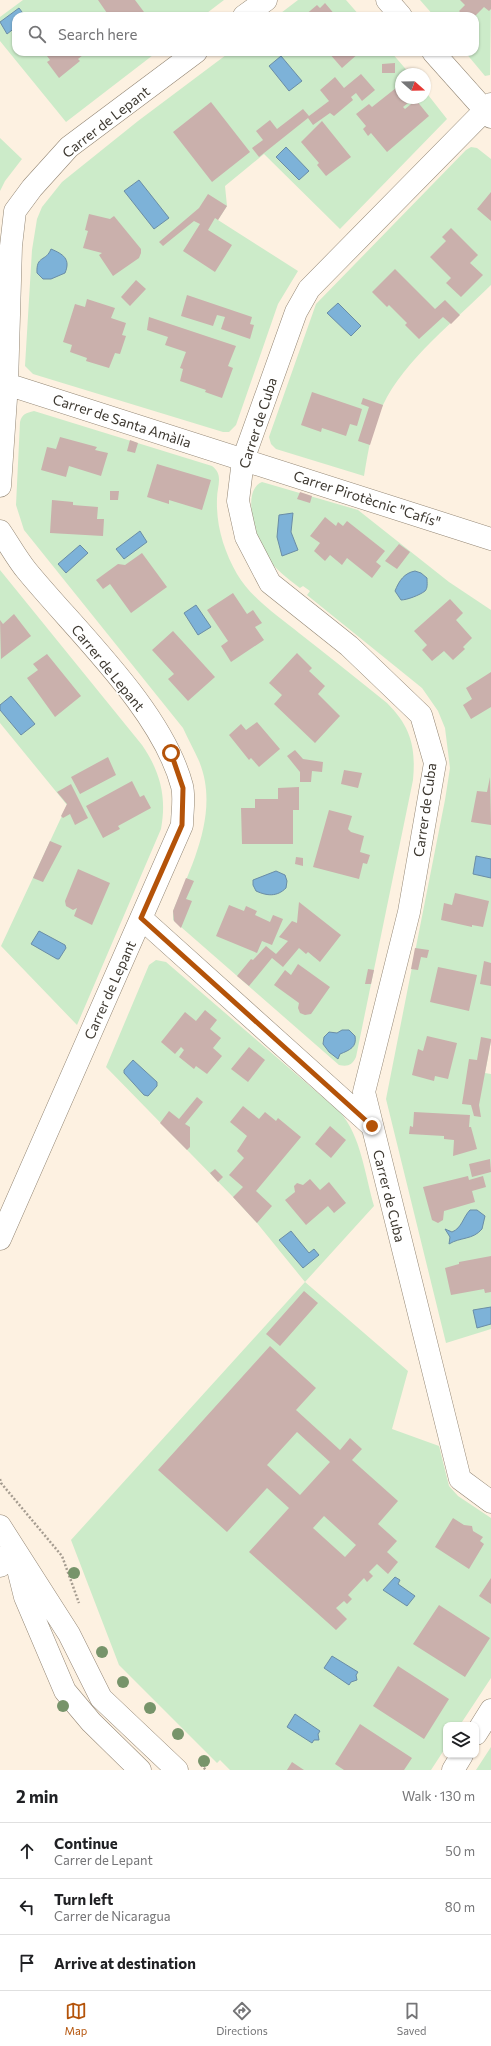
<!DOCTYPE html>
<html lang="en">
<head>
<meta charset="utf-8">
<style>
	body { margin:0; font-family:Commissioner,sans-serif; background:#f2f2f2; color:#202124 }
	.controls { position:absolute; right:12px; bottom:12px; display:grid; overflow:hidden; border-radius:8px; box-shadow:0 1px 3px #0004 }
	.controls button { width:36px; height:36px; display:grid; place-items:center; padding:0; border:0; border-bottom:1px solid #e0e0e0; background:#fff; color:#202124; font:20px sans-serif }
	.compass { position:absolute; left:395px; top:68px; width:36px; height:36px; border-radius:50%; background:#fff; box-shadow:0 1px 3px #0004; rotate:110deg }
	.stop { position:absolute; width:12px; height:12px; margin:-9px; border:3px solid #b45309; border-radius:50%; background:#fff }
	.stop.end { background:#b45309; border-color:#fff; box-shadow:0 1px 4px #0008 }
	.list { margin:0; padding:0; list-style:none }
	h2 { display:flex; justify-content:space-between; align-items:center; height:52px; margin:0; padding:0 16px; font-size:17px }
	h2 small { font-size:13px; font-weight:400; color:#757577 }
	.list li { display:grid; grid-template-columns:26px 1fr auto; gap:12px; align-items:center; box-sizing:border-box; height:56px; padding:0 16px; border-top:1px solid #e0e0e0 }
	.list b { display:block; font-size:15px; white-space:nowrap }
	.list p { margin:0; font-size:13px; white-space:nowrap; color:#757577 }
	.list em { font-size:13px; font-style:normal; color:#757577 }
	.icon { flex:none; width:22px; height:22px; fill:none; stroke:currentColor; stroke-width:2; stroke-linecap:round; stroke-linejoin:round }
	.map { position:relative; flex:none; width:491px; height:1770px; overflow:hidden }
	.search { position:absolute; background:#fff; box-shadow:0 1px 3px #0004; left:12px; right:12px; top:12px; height:44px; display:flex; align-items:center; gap:10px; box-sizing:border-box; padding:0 14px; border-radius:12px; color:#757577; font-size:15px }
	.sheet { height:220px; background:#fff }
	nav { display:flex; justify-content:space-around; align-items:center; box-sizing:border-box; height:56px; border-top:1px solid #e0e0e0; background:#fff; font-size:11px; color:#757577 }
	nav a { display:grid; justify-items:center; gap:2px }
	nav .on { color:#b45309 }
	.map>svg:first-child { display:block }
	.green { fill:#ccebc9 }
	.water { fill:#7db2d8; stroke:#6a8da6 }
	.building { fill:#cab0ac; fill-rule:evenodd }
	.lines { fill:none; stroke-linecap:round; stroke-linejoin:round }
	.street-casing { stroke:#938674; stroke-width:23 }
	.path { stroke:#a59c90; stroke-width:2.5; stroke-dasharray:2 2; stroke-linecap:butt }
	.street { stroke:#fff; stroke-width:22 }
	.tree { fill:#77946a }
	.route { stroke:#b45309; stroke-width:5 }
	.labels { text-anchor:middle; stroke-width:3; stroke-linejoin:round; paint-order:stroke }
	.street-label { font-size:14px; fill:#3d3830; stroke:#fff }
</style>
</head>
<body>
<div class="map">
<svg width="491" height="1770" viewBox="0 0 491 1770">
	<rect width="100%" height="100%" fill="#fdf1e1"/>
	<path class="green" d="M23,0H224L203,16H16V52H157L66,122L0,41V17Z
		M298,0H346L360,16H277Z
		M420,0H491L490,75L485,76L465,52H475V16H434Z
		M230,52H391L410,74H401V98H425V91L447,119L340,229L264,154L225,186L227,206L218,220L298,271L278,304L236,425L229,432H223L33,374L25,366L32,250L37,219L42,207L62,182L138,121Z
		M0,138L22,159L5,181L0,191Z
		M471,147L477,148L491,159V285C456,320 404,360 383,405C372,426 368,452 364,476L276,449L271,444L269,437L316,304L466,150Z
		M34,411L212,466C224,475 217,486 217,499C216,526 224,551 237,574C250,597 279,617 299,633C329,656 358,680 387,703C411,727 416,747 413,780L356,1057C352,1065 348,1067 339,1065L173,920V911C192,865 220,812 199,761C194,750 188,739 183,728L24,530L16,505L20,422C22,414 26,413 34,411Z
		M262,482L358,510L449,582L491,610V1041L485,1073L491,1074V1329L446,1343L386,1099L445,800L450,768L445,728L438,711L429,698L422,688L307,595L310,591L303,586L300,588C288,579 275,569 266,556C257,541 240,491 262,482Z
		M0,570L142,745C160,771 167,797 161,829L77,1025L1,946L67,805L0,723Z
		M156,960L166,962L340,1112C361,1136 365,1175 374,1206L305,1282L408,1371L392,1429L439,1446L449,1486L458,1496L491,1518V1678L460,1725H446V1747L431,1770H230L220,1760L217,1763L119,1665L71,1540L305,1282L257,1223L233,1197L106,1067L149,965Z
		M491,1747V1770H476Z"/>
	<path class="water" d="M19,8L25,16H16V27L7,34L0,22Z
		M281,56L302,81L289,91L269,66Z
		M286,147L309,171L299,180L276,157Z
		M139,180L169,218L154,229L124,191Z
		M51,249C63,254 71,259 65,273L51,279H43L37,273C36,255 46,262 51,249Z
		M338,303L361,326L351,336L327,313Z
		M293,513L291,532L298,550L282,556L277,537L279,515Z
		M140,531L147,542L124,559L116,549Z
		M80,545L88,553L66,573L58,564Z
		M415,571L421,573L427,578C427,583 428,588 425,591C420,595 407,600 401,600L395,591C399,581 404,573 415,571Z
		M196,605L211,627L198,635L184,613Z
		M11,696L35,724L21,735L0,710V705Z
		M476,856L491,859V878L473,874Z
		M276,871L285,875L287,881L286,888C277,897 267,896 256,891L253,885V880Z
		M39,931L65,945L66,948L59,959H57L31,944Z
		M342,1030H349L355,1036C357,1047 350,1050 340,1054L338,1059L329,1052L323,1044L324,1037L329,1032L337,1033Z
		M133,1060L157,1082V1086L148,1096L144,1095L124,1073V1070Z
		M470,1210H477L485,1216L482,1229C473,1240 460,1237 449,1244L450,1237L445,1229L452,1232C462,1228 463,1217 470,1210Z
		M291,1231L309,1253L314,1249L319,1255L303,1268L279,1240Z
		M491,1307V1324L477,1328L473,1310Z
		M395,1577L400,1580L398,1584L415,1596L407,1606L383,1590Z
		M332,1656L358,1672L356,1675L357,1680L351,1682L349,1685L324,1668Z
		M295,1714L320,1731L318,1734L319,1740H314L312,1743L287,1727Z"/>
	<path class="building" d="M98,0H135L147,16H109Z
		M460,0H491V9L489,11L484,7L475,16H464L459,11L465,5Z
		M325,3L336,16H304L317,5L320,8Z
		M44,52H81L83,55L78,59L80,61L59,78L47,62L50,60Z
		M328,52H360L342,68Z
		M395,63V73H382V64Z
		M361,74L375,90L362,101L356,93L351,97L353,100L334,116L330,113L313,125L308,118L259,157L252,148L263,140L256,131L270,120L277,129L303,109L309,116L329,101L320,90L335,77L344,88Z
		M396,88L401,95V98H404L408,103L403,107L405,109L416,100L429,116L387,152L371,133L368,136L363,129L366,126L356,114L369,104L372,107Z
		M211,102L250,152L212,182L173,132Z
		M322,121L351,157L326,176L317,165L319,163L301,142Z
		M491,192V221L477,209Z
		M208,194L227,206L218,220L215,218L208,230L232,245L215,272L183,251L200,224L194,221L163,246L159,242L199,208Z
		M89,214L110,219L114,216L141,249V253L139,258L113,276L99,255L102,253L83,248L88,231L85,230Z
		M451,228L478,255L470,263L483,275L461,297L446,283L451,278L430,257L446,241L442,237Z
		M395,269L435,309L445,300L460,315L451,324L443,317L419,339L405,325L407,323L389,305L387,307L372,292Z
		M136,280L146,289L130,306L121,297Z
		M187,295L252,317L250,324L254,325L250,339L221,329L225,317L217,315L213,326L181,316Z
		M87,299L115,308L111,318L126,323L122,335L126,336L120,354L115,353L109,368L86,361L87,358L70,352L72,345L63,342L75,304L85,307Z
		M149,317L236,346L228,366L233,368L222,398L205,392L206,390L180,381L183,369L180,368L186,352L165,345L168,337L147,330Z
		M312,392L362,409L357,426L350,424L346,436L322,428L321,432L301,425Z
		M363,398L383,405L370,445L358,441L369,407L361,404Z
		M60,437L97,447L95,450L108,453L101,476L69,466L66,477L41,470L47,447L56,449Z
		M130,440L138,443L135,453L127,451Z
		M157,464L211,480L202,510L169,500V504L147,497Z
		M110,491H119L118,500H110Z
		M300,492L312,496L310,503L297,499Z
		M52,500L73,502V505L98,507L97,519H104L103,536L50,533Z
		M325,517L336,526L338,522L343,526L347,521L385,551L376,562L381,566L372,578L347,558L342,565L330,555L325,561L314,551L320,543L310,536Z
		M399,544L410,552L397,569L385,561Z
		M142,553L167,587L131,613L110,584L103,589L96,580L118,564L125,565Z
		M233,593L247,614L253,610L262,623L255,627L264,640L231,662L221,646L228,641L207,610Z
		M450,599L463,613L456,620L472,638L463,647L465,649L453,660L444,651L432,661L422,650L427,645L414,631Z
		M14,614L31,636L1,659L0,620L3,624Z
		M173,631L215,677L188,701L168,679L174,674L152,650Z
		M297,653L312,668L309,671L325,686L318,694L340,716L315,743L274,704L282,695L269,683Z
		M47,654L81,696L55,717L27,678L38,670L33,664Z
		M491,672V707L471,719L463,705L472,699L466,688Z
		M257,722L280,749L259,767L251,758L249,760L229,735L241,724L246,730Z
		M295,750L303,759L323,762L322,772L312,771L311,782H300V772L287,756Z
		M108,757L116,775L80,794L71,777Z
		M344,770L362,773L358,788L341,784Z
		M490,777L491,825L471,822L477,791L487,792Z
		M132,781L140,797L144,795L151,808L118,826L120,829L103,838L86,806Z
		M71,784L88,818L75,825L70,814L63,818L61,816L67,804L57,792Z
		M299,787V810H293V844H242L241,808H255V799H278V788Z
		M329,810L352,816L348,829L351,832L364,836L360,852L370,855L367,864L363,863L359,879L313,867Z
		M50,841L62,846L43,882L33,878Z
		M296,857L303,858V866L295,864Z
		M78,869L110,883L92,925L74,916L77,908L73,910L66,906L65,901Z
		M186,878L194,881L186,899L192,901L181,928L174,921L173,911Z
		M455,893L489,901L483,927L472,925V927L441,920L444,903L452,905Z
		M299,902L341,935L320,962L308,952L306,954L299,948L283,967L272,958L249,986L237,976L251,959L253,960L266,946L276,954L288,941L279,937L292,921L297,923Z
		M229,905L244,911L246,906L257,911L255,915L270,922L273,915L283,919L272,945L262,941L257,953L216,936Z
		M415,948L429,950L427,958L421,957L418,970L411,969Z
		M484,961L491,963V986L480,984Z
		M298,964L330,987L311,1014L305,1015L300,1013L298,1008L299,1003L274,985L285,970L291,975Z
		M438,967L477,975L469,1011L430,1002Z
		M368,969L374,970L371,984H365Z
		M205,1010L217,1020L210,1029L221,1038L213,1048L222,1056L207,1074L196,1066L194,1069L179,1057L184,1050L181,1047L175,1054L161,1042L185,1012L196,1021Z
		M427,1036L457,1043L448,1079L435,1076L434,1081L412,1075L418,1049L423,1051Z
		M481,1037L491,1039V1041L479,1105L481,1117L474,1116L471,1105L462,1104L469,1059L477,1060Z
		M249,1047L265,1060L248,1082L231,1069Z
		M197,1097L203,1102L185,1124L190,1127V1147L187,1150L160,1123L169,1111L179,1119Z
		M243,1106L259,1119L265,1112L276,1121L278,1118L301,1137L256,1191L272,1206L257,1223L233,1197L243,1187L229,1175L244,1158L237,1151L247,1136L230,1122Z
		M414,1112L470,1115L469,1127H471L477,1149L453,1156L454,1140L444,1139V1136L409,1134L410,1126L413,1127Z
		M330,1126L346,1140L331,1158L315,1144Z
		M490,1159L491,1172L472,1177L469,1164Z
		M215,1169L223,1177L218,1182L210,1173Z
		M468,1176L469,1180L483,1176L486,1187L472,1191L475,1202L444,1211L443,1220L438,1223L432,1220L423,1187Z
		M310,1179L320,1190L329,1182L346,1203L334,1213L328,1206L306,1225L285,1200L295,1192L294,1186L297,1183L303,1185Z
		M491,1256V1292L485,1293L484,1289L451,1295L445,1268L459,1264V1262Z
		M304,1291L318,1303L280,1346L266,1334Z
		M270,1346L316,1388L296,1410L340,1450L350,1438L362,1449L352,1460L398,1501L378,1524L397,1541L387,1552L398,1562L388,1574L377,1564L369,1572L373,1576L367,1582L364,1578L348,1595L352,1599L347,1604L344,1601L336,1608L347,1619L336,1630L249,1552L289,1508L267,1488L227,1532L158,1470ZM297,1432L330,1462L300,1495L267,1465ZM324,1516L356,1545L345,1557L313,1528Z
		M453,1518L464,1525L472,1526L473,1531L483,1537L480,1541L484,1544L469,1569L435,1547Z
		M491,1578V1604L479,1596Z
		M439,1605L490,1638L465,1677L413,1644Z
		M398,1666L449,1699L424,1739L373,1706Z
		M360,1724L412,1758L404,1770H344L335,1764Z
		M292,1762L304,1770H287Z"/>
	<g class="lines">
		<defs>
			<path id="street" d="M387,0L401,16
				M244,16L266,0
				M433,52L491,117
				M491,104L309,289L296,312L243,460L238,501L246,537L270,583L349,646L421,715L435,763L409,912L364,1092L460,1479L491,1502
				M0,382L491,539
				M0,486L7,384L11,246L15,211L32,188L69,147L196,52
				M0,531C9,544 17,559 27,571C77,632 162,710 182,786C185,798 182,813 182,825L0,1239
				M141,918L372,1126
				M0,1526L69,1634L101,1698L177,1770
				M17,1565L25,1597L65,1691L91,1722L140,1770
				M0,1566L13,1548
				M476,1734L491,1710
				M453,1770L462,1755"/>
		</defs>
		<use href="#street" class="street-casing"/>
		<path class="path" d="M0,1479L1,1483L62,1556L79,1603
			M201,1765L206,1770"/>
		<use href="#street" class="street"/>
	</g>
	<g class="tree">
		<circle cx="74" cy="1573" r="6"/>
		<circle cx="102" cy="1652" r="6"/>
		<circle cx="123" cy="1682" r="6"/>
		<circle cx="63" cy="1706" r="6"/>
		<circle cx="150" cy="1708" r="6"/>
		<circle cx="178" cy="1734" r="6"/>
		<circle cx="204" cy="1761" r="6"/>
	</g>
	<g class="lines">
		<path class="route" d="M171,753L183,788L182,825L141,918L372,1126"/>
	</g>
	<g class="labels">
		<g class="street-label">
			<text transform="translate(106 122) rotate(-38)" y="5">Carrer de Lepant</text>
			<text transform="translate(122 421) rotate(18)" y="5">Carrer de Santa Amàlia</text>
			<text transform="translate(258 423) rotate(-72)" y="5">Carrer de Cuba</text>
			<text transform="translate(367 499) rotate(18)" y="5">Carrer Pirotècnic "Cafís"</text>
			<text transform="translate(108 668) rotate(51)" y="5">Carrer de Lepant</text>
			<text transform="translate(425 810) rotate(-82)" y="5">Carrer de Cuba</text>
			<text transform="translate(110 990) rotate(-66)" y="5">Carrer de Lepant</text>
			<text transform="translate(389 1196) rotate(76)" y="5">Carrer de Cuba</text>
		</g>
	</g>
</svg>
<div class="controls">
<button><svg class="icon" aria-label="layers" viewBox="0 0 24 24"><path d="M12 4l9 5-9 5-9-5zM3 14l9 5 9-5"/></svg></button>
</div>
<svg class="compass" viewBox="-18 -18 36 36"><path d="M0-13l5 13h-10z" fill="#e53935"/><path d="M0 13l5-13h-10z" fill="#757577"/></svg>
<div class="stop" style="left:171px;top:753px"></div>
<div class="stop end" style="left:372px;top:1126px"></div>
<div class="search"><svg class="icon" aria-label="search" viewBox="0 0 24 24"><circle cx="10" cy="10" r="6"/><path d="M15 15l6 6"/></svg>Search here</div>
</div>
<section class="sheet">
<h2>2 min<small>Walk · 130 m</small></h2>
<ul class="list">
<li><svg class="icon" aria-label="ahead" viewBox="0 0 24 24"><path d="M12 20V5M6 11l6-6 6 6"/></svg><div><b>Continue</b><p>Carrer de Lepant</p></div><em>50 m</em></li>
<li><svg class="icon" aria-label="left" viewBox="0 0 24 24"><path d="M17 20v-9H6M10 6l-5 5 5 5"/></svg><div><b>Turn left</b><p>Carrer de Nicaragua</p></div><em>80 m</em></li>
<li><svg class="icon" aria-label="arrive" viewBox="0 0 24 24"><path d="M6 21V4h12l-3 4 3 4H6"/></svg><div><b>Arrive at destination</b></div></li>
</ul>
</section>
<nav>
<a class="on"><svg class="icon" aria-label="map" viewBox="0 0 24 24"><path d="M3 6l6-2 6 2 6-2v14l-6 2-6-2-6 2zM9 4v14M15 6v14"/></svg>Map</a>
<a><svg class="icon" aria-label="directions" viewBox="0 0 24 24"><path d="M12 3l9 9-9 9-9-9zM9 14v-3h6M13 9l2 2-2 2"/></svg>Directions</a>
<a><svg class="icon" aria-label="saved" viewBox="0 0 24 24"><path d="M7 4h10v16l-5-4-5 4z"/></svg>Saved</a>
</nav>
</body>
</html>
